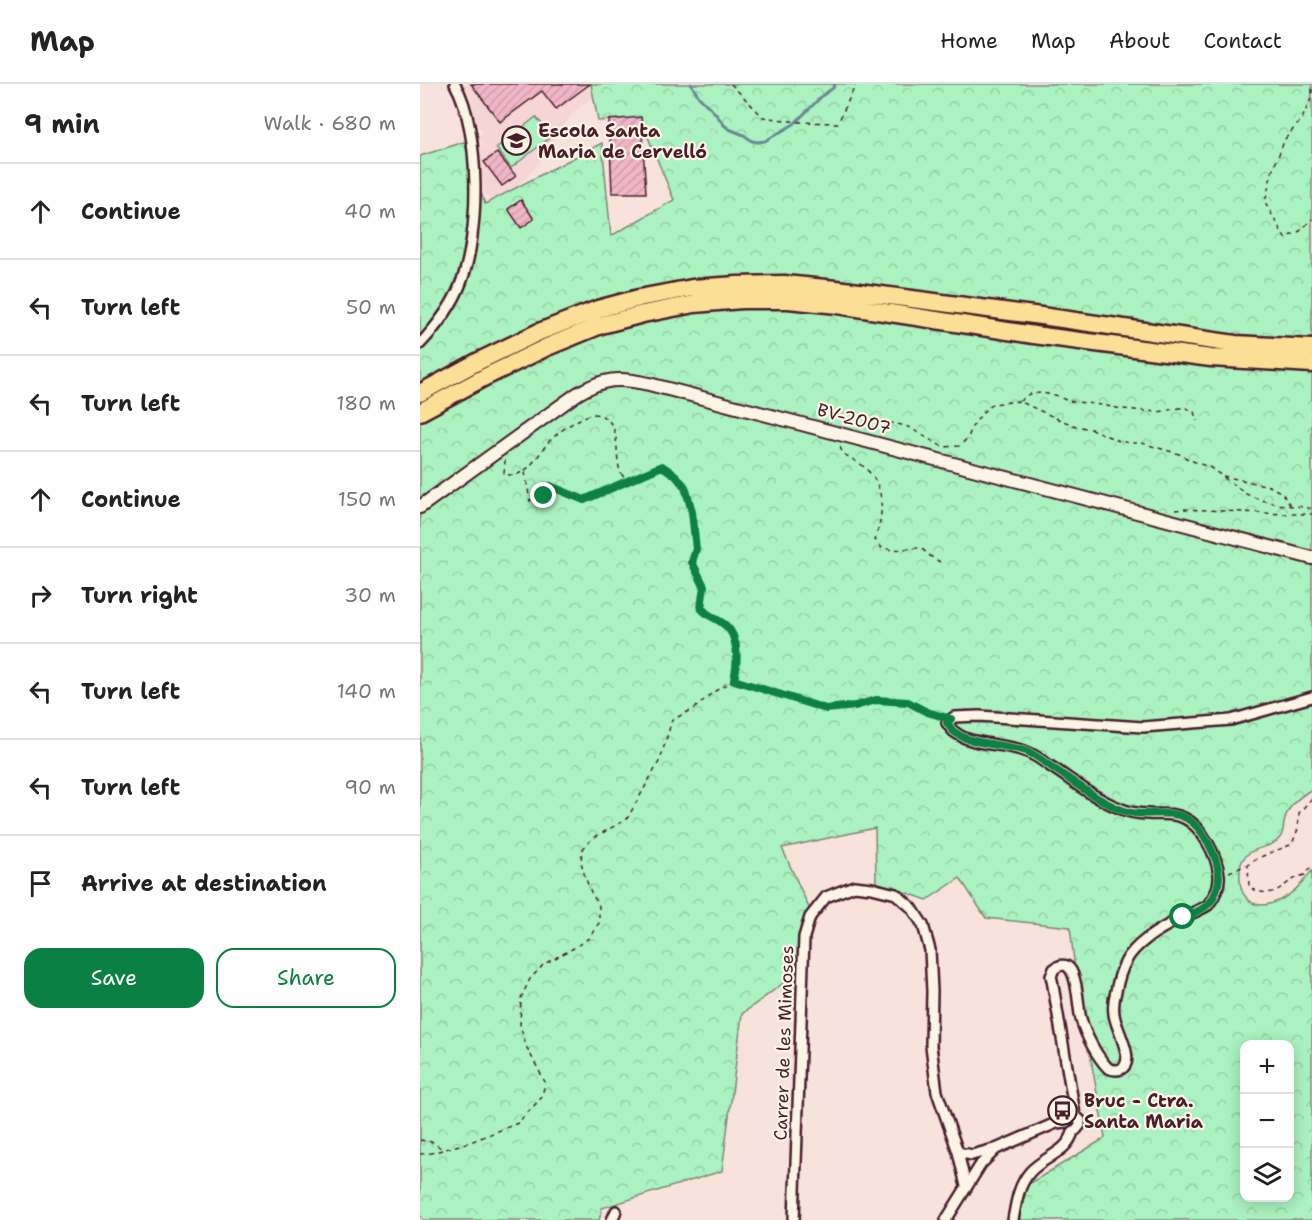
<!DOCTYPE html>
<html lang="en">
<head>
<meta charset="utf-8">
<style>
	body { margin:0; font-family:"Shantell Sans",sans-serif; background:#f6f6f6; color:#222 }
	.controls { position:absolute; right:18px; bottom:18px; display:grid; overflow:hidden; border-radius:12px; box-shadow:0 3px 15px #0003 }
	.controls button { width:54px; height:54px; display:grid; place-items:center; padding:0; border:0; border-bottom:2px solid #e0e0e0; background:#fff; color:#222; font:30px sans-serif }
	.stop { position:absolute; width:18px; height:18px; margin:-14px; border:4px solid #0b8043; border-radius:50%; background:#fff }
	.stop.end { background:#0b8043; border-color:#fff; box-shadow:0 2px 6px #0008 }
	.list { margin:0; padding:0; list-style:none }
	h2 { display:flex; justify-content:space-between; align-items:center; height:78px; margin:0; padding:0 24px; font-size:26px }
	h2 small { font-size:20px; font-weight:400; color:#767676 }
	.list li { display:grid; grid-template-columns:39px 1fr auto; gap:18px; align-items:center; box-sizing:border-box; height:96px; padding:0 24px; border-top:2px solid #e0e0e0 }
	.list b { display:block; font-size:22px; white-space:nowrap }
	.list em { font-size:20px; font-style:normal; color:#767676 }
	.actions { display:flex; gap:12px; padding:18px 24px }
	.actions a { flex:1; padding:14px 0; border:2px solid #0b8043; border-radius:18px; text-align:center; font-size:21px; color:#0b8043 }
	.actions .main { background:#0b8043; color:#fff }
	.icon { flex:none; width:33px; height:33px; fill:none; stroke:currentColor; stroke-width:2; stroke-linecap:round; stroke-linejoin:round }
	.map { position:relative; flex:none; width:892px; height:1136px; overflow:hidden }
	header { display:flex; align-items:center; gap:36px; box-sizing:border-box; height:84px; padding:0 30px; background:#fff; border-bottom:2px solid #e0e0e0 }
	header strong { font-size:28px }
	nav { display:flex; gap:33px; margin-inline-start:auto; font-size:21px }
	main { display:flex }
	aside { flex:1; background:#fff }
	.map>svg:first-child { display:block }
	.built { fill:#f6d5d6 }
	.forest { fill:url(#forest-crowns); stroke:#7a8875; stroke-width:1.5; fill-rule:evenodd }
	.park { fill:#aaf2bf; stroke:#7a8875; stroke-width:1.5 }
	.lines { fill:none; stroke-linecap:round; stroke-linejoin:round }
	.stream { stroke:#6b8a95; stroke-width:3 }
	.building { fill:url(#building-hatch); stroke:#4a1f2b; stroke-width:1.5 }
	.minor-casing { stroke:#4a1f2b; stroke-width:14 }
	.tertiary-casing { stroke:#4a1f2b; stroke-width:16 }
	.motorway-casing { stroke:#4a1f2b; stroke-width:21 }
	.path { stroke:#4a1f2b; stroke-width:1.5; stroke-dasharray:4.5 4.5; stroke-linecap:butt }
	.minor { stroke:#fcf5e5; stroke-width:9 }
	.tertiary { stroke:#fcf5e5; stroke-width:12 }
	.motorway { stroke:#fbdf96; stroke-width:16 }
	.route { stroke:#0b8043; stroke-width:8 }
	.labels { text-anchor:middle; stroke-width:4.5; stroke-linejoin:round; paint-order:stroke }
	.poi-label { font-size:18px; font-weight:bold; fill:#4a1f2b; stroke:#fcf5e5; text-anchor:start }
	.street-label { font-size:18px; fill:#4a1f2b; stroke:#fcf5e5 }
</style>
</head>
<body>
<header>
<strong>Map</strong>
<nav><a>Home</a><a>Map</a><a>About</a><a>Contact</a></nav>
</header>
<main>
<aside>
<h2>9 min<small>Walk · 680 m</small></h2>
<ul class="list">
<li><svg class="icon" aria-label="ahead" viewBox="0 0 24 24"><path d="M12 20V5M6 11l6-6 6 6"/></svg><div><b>Continue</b></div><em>40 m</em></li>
<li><svg class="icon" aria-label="left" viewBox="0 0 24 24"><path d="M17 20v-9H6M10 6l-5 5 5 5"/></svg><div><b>Turn left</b></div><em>50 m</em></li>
<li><svg class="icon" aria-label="left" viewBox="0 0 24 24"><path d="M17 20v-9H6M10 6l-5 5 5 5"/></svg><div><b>Turn left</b></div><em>180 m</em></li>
<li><svg class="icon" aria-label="ahead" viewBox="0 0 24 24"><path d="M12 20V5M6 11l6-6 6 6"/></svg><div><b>Continue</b></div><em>150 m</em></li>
<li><svg class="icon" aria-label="right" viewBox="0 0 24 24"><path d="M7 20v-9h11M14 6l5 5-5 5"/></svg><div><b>Turn right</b></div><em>30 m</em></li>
<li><svg class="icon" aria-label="left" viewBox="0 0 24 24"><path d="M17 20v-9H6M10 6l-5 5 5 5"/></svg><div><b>Turn left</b></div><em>140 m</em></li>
<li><svg class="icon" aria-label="left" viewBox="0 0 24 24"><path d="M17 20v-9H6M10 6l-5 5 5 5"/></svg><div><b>Turn left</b></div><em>90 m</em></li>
<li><svg class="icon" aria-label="arrive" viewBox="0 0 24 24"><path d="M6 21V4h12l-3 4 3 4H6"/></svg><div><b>Arrive at destination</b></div></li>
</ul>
<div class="actions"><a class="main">Save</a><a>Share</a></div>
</aside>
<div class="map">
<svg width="892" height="1136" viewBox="0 0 892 1136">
	<defs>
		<pattern id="forest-crowns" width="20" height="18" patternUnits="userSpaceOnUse" patternTransform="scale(1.5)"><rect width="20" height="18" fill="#aaf2bf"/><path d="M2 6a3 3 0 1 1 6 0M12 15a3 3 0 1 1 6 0" fill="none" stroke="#94cfa4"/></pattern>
		<pattern id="building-hatch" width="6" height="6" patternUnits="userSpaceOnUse" patternTransform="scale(1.5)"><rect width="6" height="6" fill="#f0b6c7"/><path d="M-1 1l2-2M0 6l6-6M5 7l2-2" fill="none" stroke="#cf9cab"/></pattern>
	</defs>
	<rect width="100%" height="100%" fill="#f8e2dc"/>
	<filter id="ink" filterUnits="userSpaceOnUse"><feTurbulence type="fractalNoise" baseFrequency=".0167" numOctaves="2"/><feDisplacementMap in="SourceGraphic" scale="12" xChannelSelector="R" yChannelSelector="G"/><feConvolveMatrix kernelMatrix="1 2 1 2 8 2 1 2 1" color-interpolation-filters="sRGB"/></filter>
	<g filter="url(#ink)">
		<path class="built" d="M43,0H179L170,15L155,27L138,49L118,81L89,112L73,119L63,107L60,64L63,61L58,52L63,49L54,36L53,21L48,8Z"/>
		<path class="forest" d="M171,0H892V705C881,712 868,721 865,735C863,741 864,747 861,752C853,767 827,760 821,780C819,789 819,805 825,812C839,832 868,814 880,801C885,797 887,791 892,787V1136H599L607,1101L685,1054L655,886L650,843L566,834L540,794L507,816L456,798L455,744L362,764L390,826L382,838L378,888L322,930L302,1087L182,1124L179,1136H4L0,1132V72L44,58L65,120L182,59L191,152L254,116L220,34L178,37ZM824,960H870V1114H824Z"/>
		<path class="park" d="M116,33L132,52L91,84L76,64Z"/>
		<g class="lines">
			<path class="stream" d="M271,0L279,13L295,29L304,41L309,45L324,51L332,57L338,58L345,57L374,40L403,11L413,4L415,0"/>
		</g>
		<path class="building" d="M51,0H170L136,25L122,7L80,38Z
			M221,33L226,109H192L189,36Z
			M77,69L96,92L82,102L64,78Z
			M101,116L114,135L101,144L88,125Z"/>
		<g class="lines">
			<defs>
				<path id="minor" d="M0,260C17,242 32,223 41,199C60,151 61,46 35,0
					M655,1032L653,1018L632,896L631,892L634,885C659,866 657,923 661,935C665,950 677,973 688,984C692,986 696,987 701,985C717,977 695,944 694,930C693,923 694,914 696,907C698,897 701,886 706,877C716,858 745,842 764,833C772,829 780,826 788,821C795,812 800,801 799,791C797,772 782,742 764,734C752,728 740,731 728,730C717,730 707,728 697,723C672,713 652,696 630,682C623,677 615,671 607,668C586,659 553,662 536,649C532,647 530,643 527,639L534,633L559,632L723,643L811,636L892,613
					M653,1047L656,1046L660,1041V1036L655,1032
					M538,1068L552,1071L574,1065
					M192,1136L196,1127
					M374,1136L384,853L390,833L406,813L434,802L452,804L476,810L492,824L503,841L510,866L512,907L511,962L517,1008L538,1068L546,1102
					M526,1136L561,1080L576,1065L636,1039L646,1038
					M593,1136C596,1119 598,1102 610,1088C623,1073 649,1068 653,1047"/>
				<path id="tertiary" d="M0,423L157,310C183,294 199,293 229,300L892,474"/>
				<path id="motorway" d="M0,309L57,278L119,248L178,225L219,214L272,204L317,201L364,200L416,205L621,232L815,260L892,264
					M0,328L65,293L127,263L181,241L223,230L274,220L322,216H368L418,221L614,251L791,274L892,280"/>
			</defs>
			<use href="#minor" class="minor-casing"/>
			<use href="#tertiary" class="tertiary-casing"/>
			<use href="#motorway" class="motorway-casing"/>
			<path class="path" d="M311,0L343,33L378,38L418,39L436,0
				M892,5V12L882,35L865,55L852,88L845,118L865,154L880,147L892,135
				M600,317L609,310L621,309L635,311L648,317L682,321L702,325L738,328L765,323L774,328L777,337
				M453,347L462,341L474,339L488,343L523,363L539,362L548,354L552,343L563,328L572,320L599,317L638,335L656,342L671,345L699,357L710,359H722L759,370L770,376L791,384L826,410L841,416L863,421L885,423L892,425
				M420,363C423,372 430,373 437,378C466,396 465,426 455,456C456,456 461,463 461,463C469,468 491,464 501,464L510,472L520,478
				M85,376L84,390C105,396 116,374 127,360C133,352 151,339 160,335C168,331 174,328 182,332C202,342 194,368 200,387C202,391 205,395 209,398L227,387L242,382L255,391L265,403L268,413L272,428L276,465L272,478L284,502L281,510V524C284,528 287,532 292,534C296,536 301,537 304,540C319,554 318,577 314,595
				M105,388L110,417L117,408L124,412L130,402L164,416L209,398
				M803,392L849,402L862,409L870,421
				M755,426L765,425L863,430H892
				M892,714L879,729L878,745L872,760C857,767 840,771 828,781L829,803C858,819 860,797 885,791L892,781
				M809,788L827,781
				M0,1056L13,1058L22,1065
				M0,1070L12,1069L53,1057L98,1039L122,1013L125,998L106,962L100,941L101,914L110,895L124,880L152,865L169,854L179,839V822L171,808L165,793L161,778L162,767L166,760L175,753L207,735L240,676L252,636L275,624L292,609L314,596L406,625L435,622L456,616L488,618L507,628L522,632"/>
			<use href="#minor" class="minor"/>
			<use href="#tertiary" class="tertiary"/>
			<use href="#motorway" class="motorway"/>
		</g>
	</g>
	<g class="lines" filter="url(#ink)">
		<path class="route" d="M124,412L130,402L164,416L242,382L255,391L265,403L268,413L272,428L276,465L272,478L284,502L281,524C288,532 292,532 301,538C320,549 318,578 314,596L406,625L435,622L456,616L488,618L507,628L531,635L527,639C530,643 532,647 536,649C552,661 585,660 606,667C616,671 624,678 633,684C657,700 680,719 708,728C726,733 748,725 766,734C783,743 798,773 799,792C799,799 796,808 793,814C787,825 774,829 763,833"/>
	</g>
	<defs>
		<symbol id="school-ring" viewBox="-11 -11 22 22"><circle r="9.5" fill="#fcf5e5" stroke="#4a1f2b" stroke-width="1.5"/><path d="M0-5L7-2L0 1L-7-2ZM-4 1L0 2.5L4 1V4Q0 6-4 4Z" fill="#4a1f2b"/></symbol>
		<symbol id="bus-ring" viewBox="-11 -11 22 22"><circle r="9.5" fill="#fcf5e5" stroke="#4a1f2b" stroke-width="1.5"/><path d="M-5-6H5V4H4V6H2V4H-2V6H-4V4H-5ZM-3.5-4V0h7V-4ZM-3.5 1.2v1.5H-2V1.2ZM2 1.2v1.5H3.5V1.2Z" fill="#4a1f2b"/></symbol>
	</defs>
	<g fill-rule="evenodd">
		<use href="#school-ring" x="80" y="40" width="33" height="33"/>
		<use href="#bus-ring" x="626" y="1010" width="33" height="33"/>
	</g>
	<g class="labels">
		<g class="poi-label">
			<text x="118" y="53">Escola Santa<tspan x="118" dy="21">Maria de Cervelló</tspan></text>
			<text x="664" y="1023">Bruc - Ctra.<tspan x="664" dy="21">Santa Maria</tspan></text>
		</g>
		<g class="street-label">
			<text transform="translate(434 335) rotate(15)" y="6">BV-2007</text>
			<text transform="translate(364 959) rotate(-88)" y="6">Carrer de les Mimoses</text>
		</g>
	</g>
</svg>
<div class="controls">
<button>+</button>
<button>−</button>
<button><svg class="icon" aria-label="layers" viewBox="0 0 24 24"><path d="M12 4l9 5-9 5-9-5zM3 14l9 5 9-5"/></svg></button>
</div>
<div class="stop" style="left:763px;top:833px"></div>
<div class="stop end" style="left:124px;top:412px"></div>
</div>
</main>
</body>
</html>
